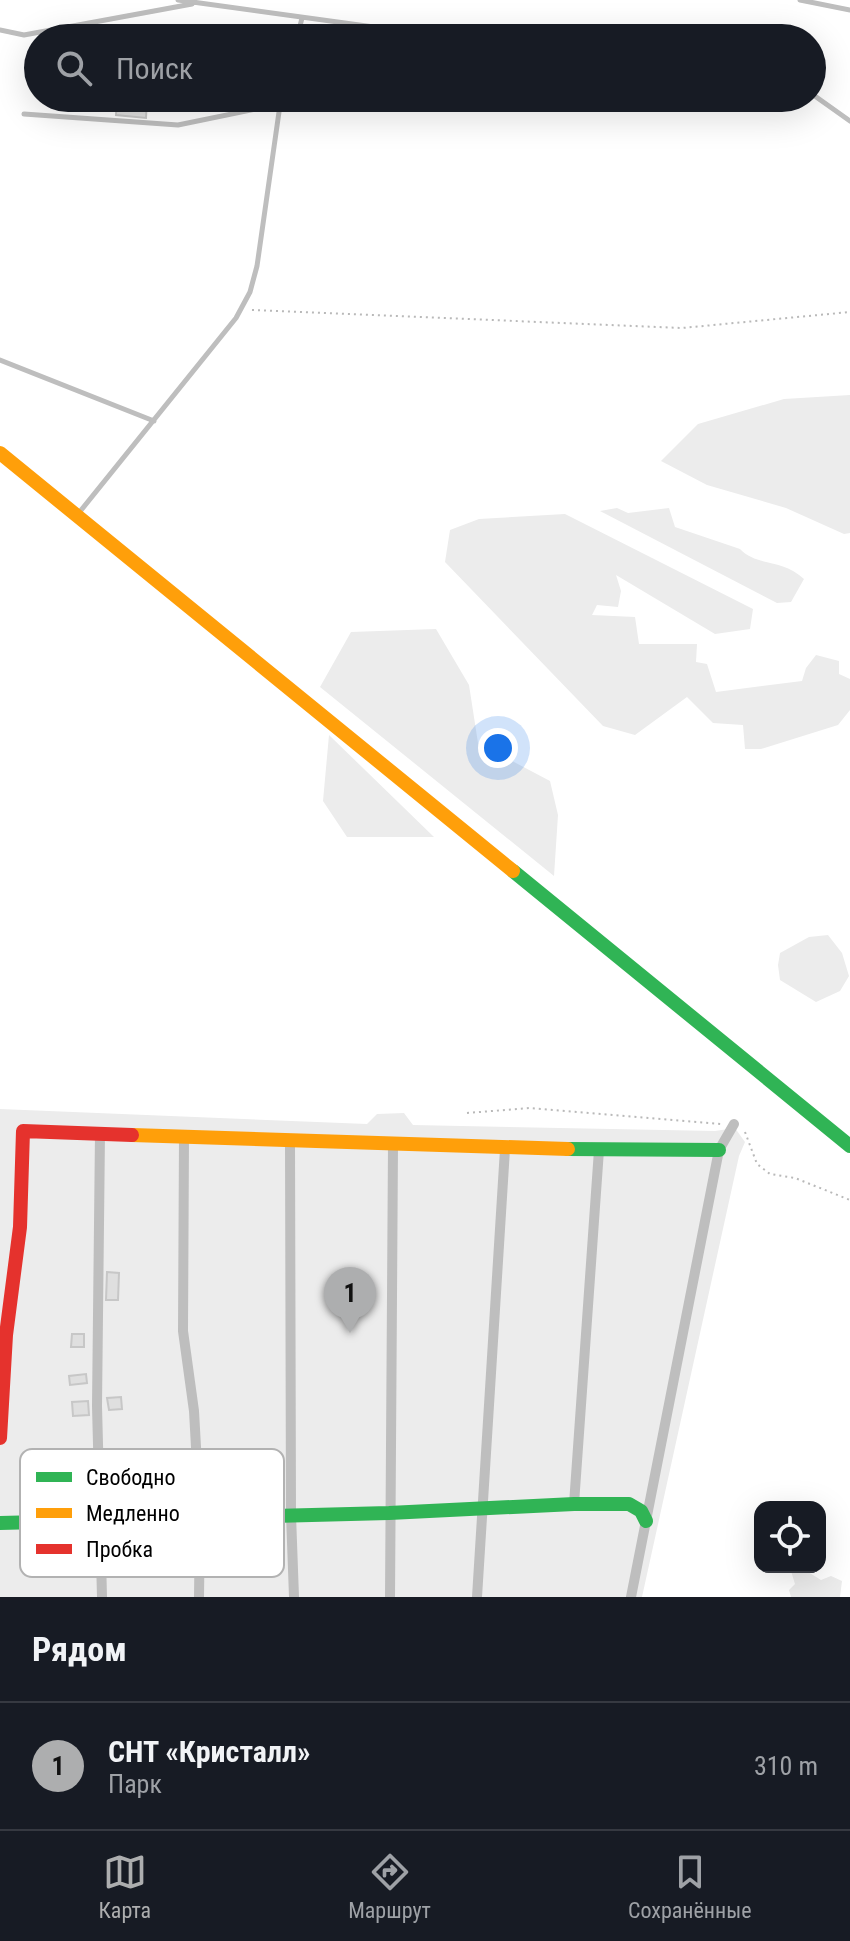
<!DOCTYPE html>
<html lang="ru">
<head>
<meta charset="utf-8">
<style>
	body { margin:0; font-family:"Roboto Condensed",sans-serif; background:#20242c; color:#f1f3f6 }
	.controls { position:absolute; right:24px; bottom:24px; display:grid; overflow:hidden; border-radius:16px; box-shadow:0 8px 32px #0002 }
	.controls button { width:72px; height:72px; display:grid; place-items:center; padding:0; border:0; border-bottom:2px solid #363941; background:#171b24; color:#f1f3f6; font:40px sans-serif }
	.you { position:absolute; left:498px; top:748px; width:28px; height:28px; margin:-20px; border:6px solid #fff; border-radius:50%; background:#1a73e8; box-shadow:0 0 0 12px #1a73e833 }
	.badge { display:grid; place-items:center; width:52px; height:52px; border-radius:50%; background:#adaeaf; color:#111; font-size:26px; font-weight:700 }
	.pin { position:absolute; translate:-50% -66px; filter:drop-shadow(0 2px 4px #0008) }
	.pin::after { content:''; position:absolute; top:42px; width:28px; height:24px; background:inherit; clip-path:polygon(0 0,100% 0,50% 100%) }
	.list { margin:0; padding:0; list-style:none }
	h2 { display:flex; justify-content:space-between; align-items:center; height:104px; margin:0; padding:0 32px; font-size:34px }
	h2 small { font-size:26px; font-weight:400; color:#9ea1a6 }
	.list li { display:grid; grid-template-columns:52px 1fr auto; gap:24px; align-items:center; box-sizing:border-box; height:128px; padding:0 32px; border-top:2px solid #363941 }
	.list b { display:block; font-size:30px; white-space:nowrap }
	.list p { margin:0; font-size:26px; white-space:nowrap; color:#9ea1a6 }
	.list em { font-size:26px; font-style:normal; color:#9ea1a6 }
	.icon { flex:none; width:44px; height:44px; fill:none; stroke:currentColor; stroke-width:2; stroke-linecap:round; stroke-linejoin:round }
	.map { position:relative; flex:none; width:850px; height:1597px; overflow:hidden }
	.search { position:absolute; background:#171b24; box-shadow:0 8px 32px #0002; left:24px; right:24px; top:24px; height:88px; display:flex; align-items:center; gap:20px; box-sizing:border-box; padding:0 28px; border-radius:44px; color:#9ea1a6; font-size:30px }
	.sheet { height:232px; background:#171b24 }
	nav { display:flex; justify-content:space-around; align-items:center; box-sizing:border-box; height:112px; border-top:2px solid #363941; background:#171b24; font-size:22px; color:#9ea1a6 }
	nav a { display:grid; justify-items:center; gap:4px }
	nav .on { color:#adaeaf }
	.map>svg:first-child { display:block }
	.green { fill:#ececec }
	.building { fill:#dfdfdf; stroke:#c7c7c7; stroke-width:2 }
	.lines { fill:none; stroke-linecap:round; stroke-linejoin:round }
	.path { stroke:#b9b9b9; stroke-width:2; stroke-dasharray:2 4; stroke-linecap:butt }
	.lane { stroke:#bebebe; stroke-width:5 }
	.street { stroke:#bebebe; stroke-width:10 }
	.fast { stroke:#30b455; stroke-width:14 }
	.slow { stroke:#ff9f0a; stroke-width:14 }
	.jam { stroke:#e5322d; stroke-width:14 }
	.key { fill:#fff; stroke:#b2b2b2; stroke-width:2 }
	.key-label { font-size:22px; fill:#000 }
</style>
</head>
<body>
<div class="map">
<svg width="850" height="1597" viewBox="0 0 850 1597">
	<rect width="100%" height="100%" fill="#fff"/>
	<path class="green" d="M850,395V533L844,534L786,508L707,485L661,461L698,424L784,399Z
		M617,508L628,513L669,508L675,527L740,549C757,567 782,558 804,579L791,602L777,603L600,511Z
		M565,514L753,609L750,629L715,634L616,575L621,591L618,607L597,605L592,615L635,617L639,644H697L696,662L707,664L716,692L802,681L806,668L816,655L839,661V674L850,679V710L838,725L761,749H745L743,725L713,723L687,697L635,735L603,726L445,562L450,530L479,519Z
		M436,629L469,685L478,743L550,781L558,815L554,876L320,687L351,632Z
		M329,735L434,837H347L323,801Z
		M828,935L842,953L849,976L840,991L816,1002L780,980L778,965L780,953L809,937Z
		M0,1109L367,1124L377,1114L404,1113L413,1125L715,1131L735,1128L745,1142L739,1156L642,1597H0Z
		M800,1567L821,1580L831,1576L842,1581L840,1597H791L789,1590L795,1584L791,1571Z"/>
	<path class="building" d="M117,98H147L146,118L116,115Z
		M107,1272L119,1273L118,1300H106Z
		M72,1334H84V1347H71Z
		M86,1374L87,1383L70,1385L69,1376Z
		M121,1397L122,1409L109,1410L107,1398Z
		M88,1401L89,1415L73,1416L72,1402Z"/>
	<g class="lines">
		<path class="path" d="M252,310L682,328L850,312
			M467,1113L530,1108L721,1124
			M745,1132L757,1164L770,1174L795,1178L850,1200"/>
		<path class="lane" d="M178,0L454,38
			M800,0L850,10
			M0,30L24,35L192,4
			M297,38L302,18
			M812,94L850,121
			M24,114L178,125L280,104
			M0,360L154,421
			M78,514L236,318L250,292L257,266L281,98"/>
		<path class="street" d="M100,1133L97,1406L102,1597
			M184,1138L183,1331L194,1411L200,1519L199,1597
			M290,1143L291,1515L294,1597
			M574,1504L599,1150
			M390,1597L393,1145
			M477,1597L505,1149
			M631,1597L719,1150L734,1124"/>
		<path class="fast" d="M513,871L850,1146
			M568,1149L719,1150
			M0,1523L389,1513L574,1504H629L641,1511L646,1521"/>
		<path class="slow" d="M0,453L513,871
			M132,1135L568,1149"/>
		<path class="jam" d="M0,1438L6,1335L20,1227L23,1131L132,1135"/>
	</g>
	<rect x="20" y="1449" width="264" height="128" rx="12" class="key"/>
	<rect x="36" y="1472" width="36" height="10" fill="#30b455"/>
	<rect x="36" y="1508" width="36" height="10" fill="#ff9f0a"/>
	<rect x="36" y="1544" width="36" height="10" fill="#e5322d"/>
	<g class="key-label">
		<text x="86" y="1485">Свободно</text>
		<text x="86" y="1521">Медленно</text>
		<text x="86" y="1557">Пробка</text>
	</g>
</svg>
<div class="controls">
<button><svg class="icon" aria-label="locate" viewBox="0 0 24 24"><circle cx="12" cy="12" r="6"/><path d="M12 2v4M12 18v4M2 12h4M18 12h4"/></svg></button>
</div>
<div class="you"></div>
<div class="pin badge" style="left:350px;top:1333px">1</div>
<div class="search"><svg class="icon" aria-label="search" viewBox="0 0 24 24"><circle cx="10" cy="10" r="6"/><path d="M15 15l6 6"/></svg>Поиск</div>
</div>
<section class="sheet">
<h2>Рядом<small></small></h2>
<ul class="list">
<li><span class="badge">1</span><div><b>СНТ «Кристалл»</b><p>Парк</p></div><em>310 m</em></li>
</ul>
</section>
<nav>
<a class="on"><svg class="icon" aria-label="map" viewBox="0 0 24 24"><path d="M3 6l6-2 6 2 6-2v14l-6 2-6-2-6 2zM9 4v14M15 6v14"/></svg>Карта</a>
<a><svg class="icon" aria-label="directions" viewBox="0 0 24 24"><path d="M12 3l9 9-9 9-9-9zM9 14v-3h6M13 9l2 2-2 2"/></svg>Маршрут</a>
<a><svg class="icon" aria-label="saved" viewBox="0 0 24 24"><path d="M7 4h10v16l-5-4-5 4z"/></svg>Сохранённые</a>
</nav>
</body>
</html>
